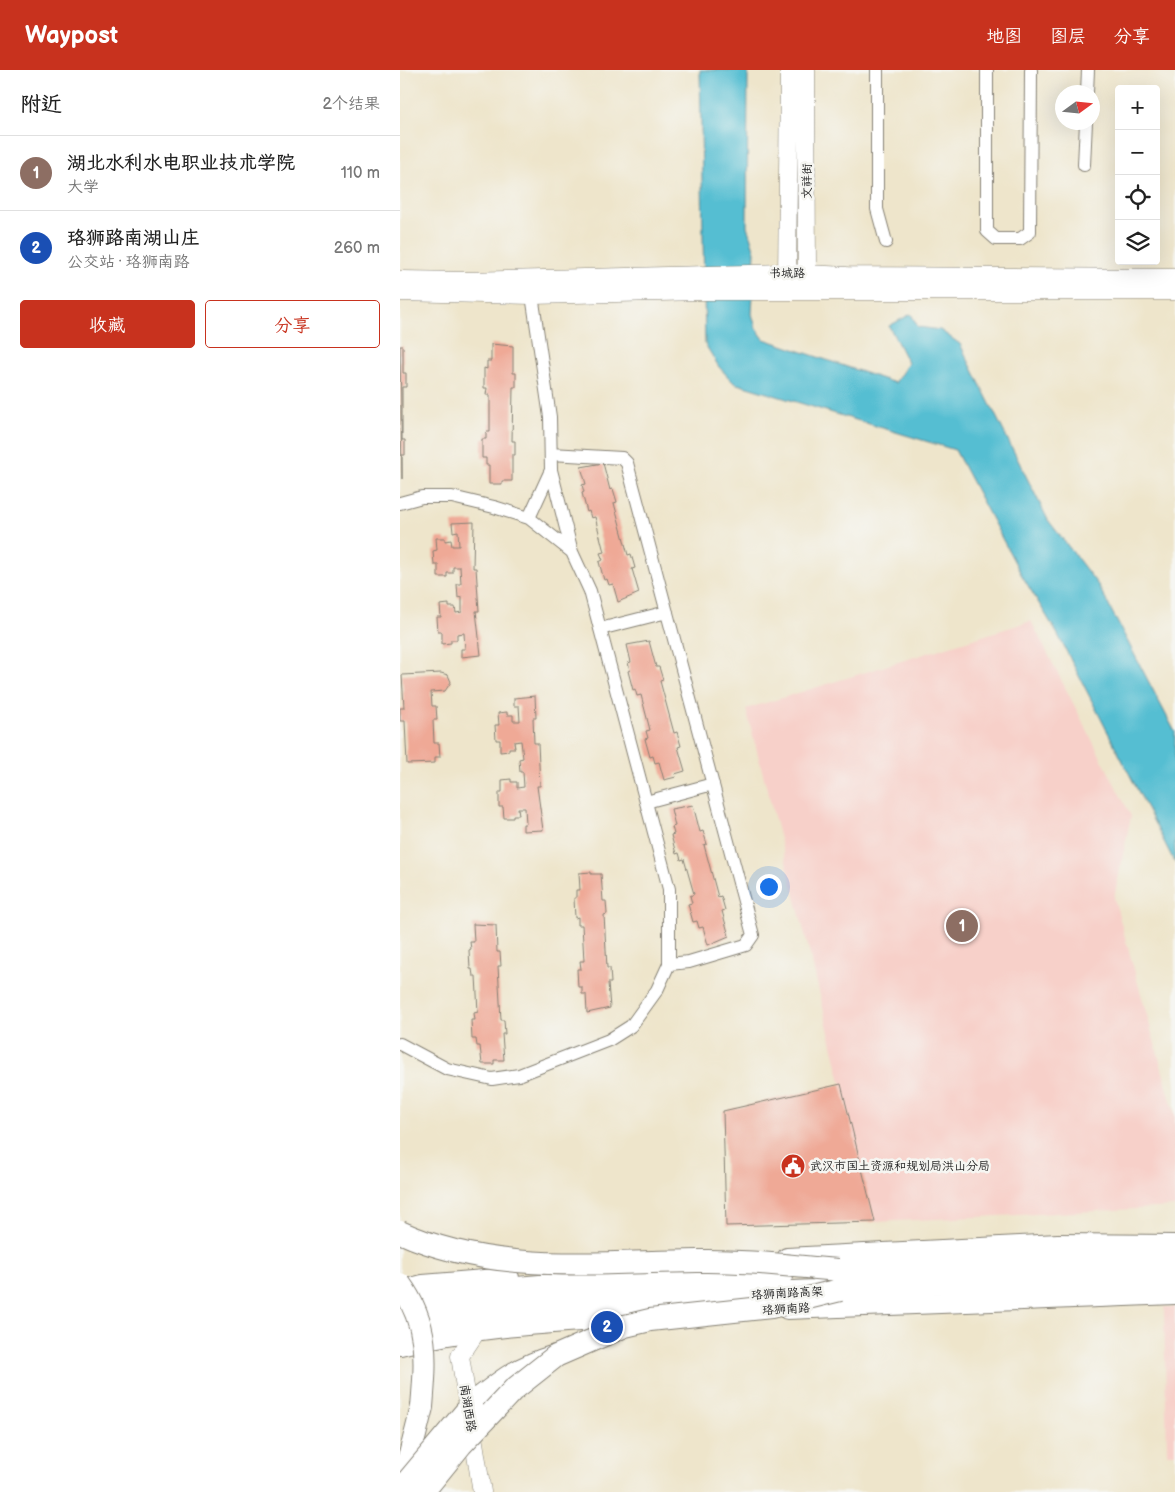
<!DOCTYPE html>
<html lang="zh">
<head>
<meta charset="utf-8">
<style>
	body { margin:0; font-family:"Balsamiq Sans","LXGW WenKai TC",sans-serif; background:#f6f6f6; color:#222 }
	.controls { position:absolute; right:15px; top:15px; display:grid; overflow:hidden; border-radius:5px; box-shadow:0 5px 20px #0002 }
	.controls button { width:45px; height:45px; display:grid; place-items:center; padding:0; border:0; border-bottom:1px solid #e0e0e0; background:#fff; color:#222; font:25px sans-serif }
	.compass { position:absolute; left:655px; top:15px; width:45px; height:45px; border-radius:50%; background:#fff; box-shadow:0 5px 20px #0002; rotate:75deg }
	.you { position:absolute; left:368px; top:816px; width:18px; height:18px; margin:-12px; border:4px solid #fff; border-radius:50%; background:#1a73e8; box-shadow:0 0 0 8px #1a73e833 }
	.badge { display:grid; place-items:center; width:32px; height:32px; border-radius:50%; background:#c8321e; color:#fff; font-size:16px; font-weight:700 }
	.pin { position:absolute; translate:-50% -50%; border:2px solid #fff; box-shadow:0 1px 5px #0006 }
	.list { margin:0; padding:0; list-style:none }
	h2 { display:flex; justify-content:space-between; align-items:center; height:65px; margin:0; padding:0 20px; font-size:21px }
	h2 small { font-size:16px; font-weight:400; color:#767676 }
	.list li { display:grid; grid-template-columns:32px 1fr auto; gap:15px; align-items:center; box-sizing:border-box; height:75px; padding:0 20px; border-top:1px solid #e0e0e0 }
	.list b { display:block; font-size:19px; white-space:nowrap }
	.list p { margin:0; font-size:16px; white-space:nowrap; color:#767676 }
	.list em { font-size:16px; font-style:normal; color:#767676 }
	.actions { display:flex; gap:10px; padding:15px 20px }
	.actions a { flex:1; padding:11px 0; border:1px solid #c8321e; border-radius:5px; text-align:center; font-size:18px; color:#c8321e }
	.actions .main { background:#c8321e; color:#fff }
	.icon { flex:none; width:28px; height:28px; fill:none; stroke:currentColor; stroke-width:2; stroke-linecap:round; stroke-linejoin:round }
	.map { position:relative; flex:none; width:775px; height:1422px; overflow:hidden }
	header { display:flex; align-items:center; gap:30px; box-sizing:border-box; height:70px; padding:0 25px; background:#c8321e; color:#fff }
	header strong { font-size:24px }
	nav { display:flex; gap:28px; margin-inline-start:auto; font-size:18px }
	main { display:flex }
	aside { flex:1; background:#fff }
	.map>svg:first-child { display:block }
	.built { fill:#f7d0c9 }
	.water { fill:#55bed2; stroke:#386d77 }
	.building { fill:#efa996 }
	.lines { fill:none; stroke-linecap:round; stroke-linejoin:round }
	.street-casing { stroke:#858074; stroke-width:14 }
	.secondary-casing { stroke:#858074; stroke-width:19 }
	.primary-casing { stroke:#858074; stroke-width:22 }
	.highway-casing { stroke:#858074; stroke-width:24 }
	.street { stroke:#fff; stroke-width:12 }
	.secondary { stroke:#fff; stroke-width:18 }
	.primary { stroke:#fff; stroke-width:20 }
	.highway { stroke:#fff; stroke-width:22 }
	.highway-bridge-casing { stroke:#858074; stroke-width:24; stroke-linecap:butt }
	.highway-bridge { stroke:#fff; stroke-width:22 }
	.labels { text-anchor:middle; stroke-width:5; stroke-linejoin:round; paint-order:stroke }
	.street-label { font-size:12px; fill:#1c1c1c; stroke:#f6f6f2 }
	.poi-label { font-size:12px; fill:#1c1c1c; stroke:#f6f6f2; text-anchor:start }
</style>
</head>
<body>
<header>
<strong>Waypost</strong>
<nav><a>地图</a><a>图层</a><a>分享</a></nav>
</header>
<main>
<aside>
<h2>附近<small>2个结果</small></h2>
<ul class="list">
<li><span class="badge" style="background:#8d6e63">1</span><div><b>湖北水利水电职业技术学院</b><p>大学</p></div><em>110 m</em></li>
<li><span class="badge" style="background:#1a4fb4">2</span><div><b>珞狮路南湖山庄</b><p>公交站 · 珞狮南路</p></div><em>260 m</em></li>
</ul>
<div class="actions"><a class="main">收藏</a><a>分享</a></div>
</aside>
<div class="map">
<svg width="775" height="1422" viewBox="0 0 775 1422">
	<rect width="100%" height="100%" fill="#f6f6f2"/>
	<filter id="ink" filterUnits="userSpaceOnUse"><feTurbulence type="fractalNoise" baseFrequency=".02" numOctaves="2"/><feDisplacementMap in="SourceGraphic" scale="10" xChannelSelector="R" yChannelSelector="G"/><feConvolveMatrix kernelMatrix="1 2 1 2 8 2 1 2 1" color-interpolation-filters="sRGB"/></filter>
	<filter id="wash" filterUnits="userSpaceOnUse"><feTurbulence type="fractalNoise" baseFrequency=".0096" numOctaves="4" result="noise"/><feDisplacementMap in="SourceGraphic" scale="20" xChannelSelector="R" yChannelSelector="G"/><feGaussianBlur stdDeviation="1.12" result="paint"/><feColorMatrix in="noise" values="0 0 0 0 0 0 0 0 0 0 0 0 0 0 0 0 0 1.4 0 .05"/><feComposite in="paint" operator="in"/></filter>
	<g filter="url(#wash)">
		<rect width="100%" height="100%" fill="#eee5cb"/>
		<path class="built" d="M631,551L731,746L714,828L775,1045V1137L475,1152L410,884L346,639Z
			M764,1237H775V1383H767Z"/>
		<path class="water" d="M300,0H348L347,156L355,182L352,244L356,258L364,269L495,313L508,293L489,256L511,244L518,257L540,260L560,274L648,450L698,515L775,662V793L657,563L621,504L555,380L334,313L319,297L305,274Z"/>
		<g id="blocks">
			<path class="building" d="M91,274L113,276V303H116V317H113L112,371H115V385H112V411H102V414H89V395H86V388H82V369H86V362H90V325H86L87,318H84V298L87,299V291H91Z
				M0,276H3V303H6V317H2V370H5V385H2V409Z
				M203,393L210,420L213,419L217,432L214,433L228,485L231,484L235,498L232,499L239,523L218,532L213,514L209,515L207,509L204,510L199,492L203,490L200,483L204,482L195,447L191,448L189,441L187,442L182,423L184,422L182,415L186,414L181,397Z
				M74,452L73,498H76L79,541H76L81,585L61,587V579H65L64,563L57,564V570H51V573L42,574V562H38L37,547H41L40,535L49,534V537H55L56,543L62,542V527L58,528L57,514H61L60,497H53V503H47V507H38V495H34L33,481L37,480L36,468H45V471L51,470L52,476H59L58,461L53,462L52,453Z
				M249,571L256,597H259L263,610L260,611L274,663L277,662L281,676L278,677L285,701L275,704L276,707L264,710L259,692L255,693L253,686L250,687L245,669L248,668L246,661L250,660L241,625L237,626L235,619L233,620L228,601L230,600L228,593L231,592L227,575Z
				M41,603L48,605L51,612L45,621L31,622L32,636H36L37,650H33L34,673H39L40,687H35V693L7,694L5,651H0V638H4L2,605Z
				M135,626L136,648H133L134,673H138L140,716H137L143,760L123,761V754H126L125,738H118L119,745H113V748H104L103,737H99V722H102V710L111,709V712H117V718L124,717L123,702H120L119,689L123,688L121,671L114,672L115,678H109V681L100,682V670H96L95,655H99L98,643L107,642V645H113V651H120L119,636H114V628Z
				M293,735L300,762L303,761L307,774L304,775L318,827L321,826L325,840L322,841L329,866L308,875L303,857L299,858L297,851L293,852L288,834L292,833L290,826L294,824L284,789L281,790L279,783L276,784L271,765L274,764L272,757L275,756L271,739Z
				M191,802V804H201L203,831H206L207,844L204,845L207,898H210L211,913H208L210,938L187,943L186,924H182V917H178L177,899H181L180,891H184L182,855H178V847L175,848L174,828H176V820H180L179,803Z
				M73,854L96,855L97,882H100L101,896H98L101,950H104L105,964H102L104,990H94V994H82L80,976H77L76,969H72L71,950H75L74,943L78,942L76,906H73L72,899H70L69,880L71,879L70,872H74Z
				M441,1014L475,1152L326,1156L323,1041Z"/>
		</g>
	</g>
	<g filter="url(#ink)">
		<use href="#blocks" fill-opacity="0" stroke="#858074" stroke-width="1"/>
		<g class="lines">
			<defs>
				<path id="street" d="M477,0V139L486,172
					M587,0V161L596,169H620L630,162L631,0
					M687,22L688,0
					M684,95L686,52
					M151,384L222,388L227,393L353,865L346,875L289,892L269,894
					M0,433L22,427H52L94,437L129,448L172,482
					M129,448L151,400
					M200,559L267,542
					M246,732L313,714
					M0,974L47,999L92,1009L119,1005L209,970L231,956L257,920L269,894V819L190,521L172,482L151,400L150,347L132,225"/>
				<path id="secondary" d="M406,0L407,203L409,214
					M0,210L66,211L386,203L447,206L775,208
					M387,214L389,0
					M0,222L132,225L301,221H775
					M78,1259L60,1286L82,1422"/>
				<path id="primary" d="M387,1188L658,1174L775,1175
					M0,1221L23,1215L109,1208
					M387,1239L775,1224
					M0,1275C78,1255 158,1253 238,1247"/>
				<path id="highway" d="M419,1201L775,1188
					M0,1236L83,1221L140,1216L384,1202
					M0,1256L119,1237L205,1230L440,1220L532,1213L775,1207
					M72,1334C102,1310 118,1297 155,1286
					M0,1409L10,1385L22,1337"/>
			</defs>
			<use href="#street" class="street-casing"/>
			<use href="#secondary" class="secondary-casing"/>
			<use href="#primary" class="primary-casing"/>
			<use href="#highway" class="highway-casing"/>
			<use href="#street" class="street"/>
			<use href="#secondary" class="secondary"/>
			<use href="#primary" class="primary"/>
			<use href="#highway" class="highway"/>
			<defs>
				<path id="highway-bridge" d="M0,1162C94,1205 197,1192 297,1191C344,1190 391,1196 438,1200
					M0,1214C29,1254 26,1289 22,1337
					M0,1420L72,1334
					M23,1422L61,1375L113,1320L156,1286L225,1256L250,1250L371,1237L440,1220"/>
			</defs>
			<use href="#highway-bridge" class="highway-bridge-casing"/>
			<use href="#highway-bridge" class="highway-bridge"/>
		</g>
	</g>
	<defs>
		<symbol id="civic-disc" viewBox="-11 -11 22 22"><circle r="9.5" fill="#c8321e" stroke="#f6f6f2"/><path d="M-.6-6.5H3V-4.5H.6V-3L4-1V1h2V6H-6V1h2V-1L-.6-3ZM-1.2 2.5V6h2.4V2.5Z" fill="#fff"/></symbol>
	</defs>
	<g fill-rule="evenodd">
		<use href="#civic-disc" x="379" y="1082" width="28" height="28"/>
	</g>
	<g class="labels">
		<g class="street-label">
			<text transform="translate(407 111) rotate(-90)" y="4">文祥街</text>
			<text transform="translate(387 203) rotate(1)" y="4">书城路</text>
			<text transform="translate(387 1223) rotate(-3)" y="4">珞狮南路高架</text>
			<text transform="translate(386 1239) rotate(-3)" y="4">珞狮南路</text>
			<text transform="translate(68 1338) rotate(81)" y="4">南湖西路</text>
		</g>
		<g class="poi-label">
			<text x="410" y="1100">武汉市国土资源和规划局洪山分局</text>
		</g>
	</g>
</svg>
<div class="controls">
<button>+</button>
<button>−</button>
<button><svg class="icon" aria-label="locate" viewBox="0 0 24 24"><circle cx="12" cy="12" r="6"/><path d="M12 2v4M12 18v4M2 12h4M18 12h4"/></svg></button>
<button><svg class="icon" aria-label="layers" viewBox="0 0 24 24"><path d="M12 4l9 5-9 5-9-5zM3 14l9 5 9-5"/></svg></button>
</div>
<svg class="compass" viewBox="-18 -18 36 36"><path d="M0-13l5 13h-10z" fill="#e53935"/><path d="M0 13l5-13h-10z" fill="#767676"/></svg>
<div class="you"></div>
<div class="pin badge" style="left:562px;top:856px;background:#8d6e63">1</div>
<div class="pin badge" style="left:207px;top:1257px;background:#1a4fb4">2</div>
</div>
</main>
</body>
</html>
